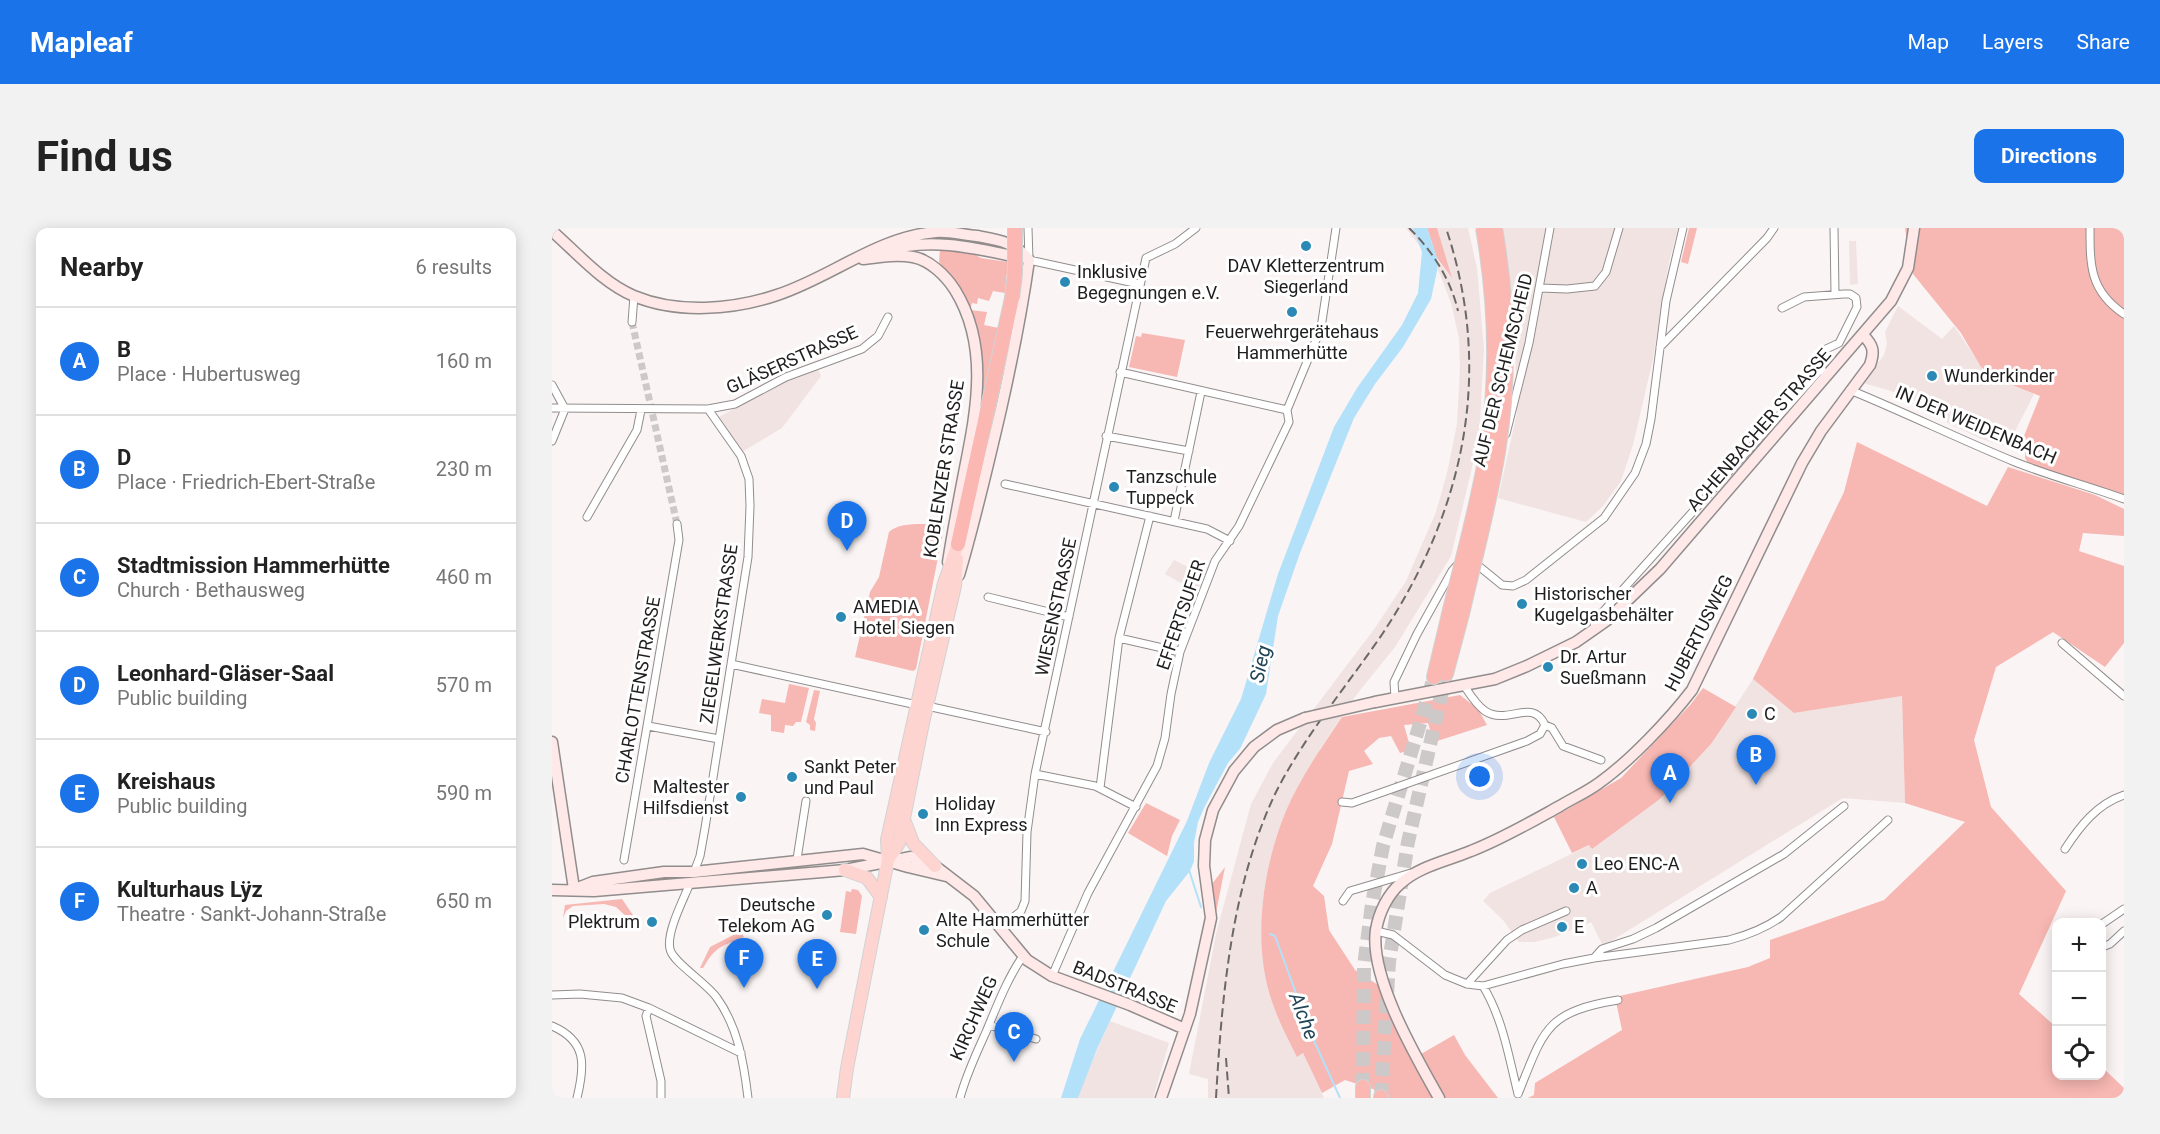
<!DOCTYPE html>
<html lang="en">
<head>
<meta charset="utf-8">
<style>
	body { margin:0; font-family:Roboto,sans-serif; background:#f2f2f2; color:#222 }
	.controls { position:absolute; right:18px; bottom:18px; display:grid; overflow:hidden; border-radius:12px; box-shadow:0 3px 15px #0003 }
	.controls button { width:54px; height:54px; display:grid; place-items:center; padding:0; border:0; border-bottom:2px solid #e0e0e0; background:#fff; color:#222; font:30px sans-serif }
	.you { position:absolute; left:928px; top:549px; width:21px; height:21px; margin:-15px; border:4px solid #fff; border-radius:50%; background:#1a73e8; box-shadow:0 0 0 9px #1a73e833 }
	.badge { display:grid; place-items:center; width:39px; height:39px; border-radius:50%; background:#1a73e8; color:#fff; font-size:20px; font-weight:700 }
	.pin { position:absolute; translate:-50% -50px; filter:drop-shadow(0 2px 3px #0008) }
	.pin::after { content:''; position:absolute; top:32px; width:21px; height:18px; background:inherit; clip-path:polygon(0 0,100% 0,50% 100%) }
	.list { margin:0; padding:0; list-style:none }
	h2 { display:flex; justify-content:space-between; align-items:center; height:78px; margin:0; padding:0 24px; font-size:26px }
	h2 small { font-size:20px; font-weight:400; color:#767676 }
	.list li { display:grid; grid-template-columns:39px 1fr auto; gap:18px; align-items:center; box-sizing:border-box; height:108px; padding:0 24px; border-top:2px solid #e0e0e0 }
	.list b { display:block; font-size:22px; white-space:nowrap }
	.list p { margin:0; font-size:20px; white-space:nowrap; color:#767676 }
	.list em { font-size:20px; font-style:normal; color:#767676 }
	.icon { flex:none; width:33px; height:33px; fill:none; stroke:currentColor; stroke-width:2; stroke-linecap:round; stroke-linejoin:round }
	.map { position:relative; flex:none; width:1572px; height:870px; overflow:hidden; border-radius:12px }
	header { display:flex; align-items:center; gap:36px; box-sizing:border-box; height:84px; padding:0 30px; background:#1a73e8; color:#fff }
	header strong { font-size:28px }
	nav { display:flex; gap:33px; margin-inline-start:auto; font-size:21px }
	.intro { display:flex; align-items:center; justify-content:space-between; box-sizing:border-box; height:144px; padding:0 36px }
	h1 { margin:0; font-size:42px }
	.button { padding:15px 27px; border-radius:12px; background:#1a73e8; color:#fff; font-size:21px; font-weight:700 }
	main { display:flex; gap:36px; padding:0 36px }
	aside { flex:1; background:#fff; border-radius:12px; box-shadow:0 3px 15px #0003 }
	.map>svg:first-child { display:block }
	.built { fill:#f1e3e2 }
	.green { fill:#f7b7b2 }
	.water { fill:#b3e1fa }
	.pier { fill:#faf4f4 }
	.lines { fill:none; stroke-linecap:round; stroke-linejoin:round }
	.stream { stroke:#b3e1fa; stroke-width:2 }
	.street-tunnel { stroke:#cec9c9; stroke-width:7; stroke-dasharray:7 3.5; stroke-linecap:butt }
	.highway-tunnel { stroke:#cec9c9; stroke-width:14; stroke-dasharray:14 7; stroke-linecap:butt }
	.street-casing { stroke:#928d8d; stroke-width:9 }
	.secondary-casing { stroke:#928d8d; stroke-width:13 }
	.primary-casing { stroke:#d2d2d2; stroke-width:14 }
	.highway-casing { stroke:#d2d2d2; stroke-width:16 }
	.street { stroke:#fff; stroke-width:7 }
	.secondary { stroke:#fee9e8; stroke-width:10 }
	.primary { stroke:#fdd4d0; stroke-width:12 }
	.highway { stroke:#fbb7b1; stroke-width:14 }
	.rail { stroke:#6b6868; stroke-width:2; stroke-dasharray:9 4.5; stroke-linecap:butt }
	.secondary-bridge-casing { stroke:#928d8d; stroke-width:13; stroke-linecap:butt }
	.highway-bridge-casing { stroke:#d2d2d2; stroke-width:16; stroke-linecap:butt }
	.secondary-bridge { stroke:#fee9e8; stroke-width:10 }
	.highway-bridge { stroke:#fbb7b1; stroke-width:14 }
	.poi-dot { fill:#2b8ab5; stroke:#fff; stroke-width:2 }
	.labels { text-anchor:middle; stroke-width:6; stroke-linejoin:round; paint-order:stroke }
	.poi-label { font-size:18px; fill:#1f1d1d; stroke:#fff; text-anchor:start }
	.street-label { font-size:18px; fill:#1f1d1d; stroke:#fff }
	.water-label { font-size:20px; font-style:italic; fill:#204456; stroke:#fff }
</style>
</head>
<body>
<header>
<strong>Mapleaf</strong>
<nav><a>Map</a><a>Layers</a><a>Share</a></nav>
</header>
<div class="intro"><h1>Find us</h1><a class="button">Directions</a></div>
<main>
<aside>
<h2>Nearby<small>6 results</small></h2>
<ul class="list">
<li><span class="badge">A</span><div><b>B</b><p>Place · Hubertusweg</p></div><em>160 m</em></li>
<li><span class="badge">B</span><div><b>D</b><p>Place · Friedrich-Ebert-Straße</p></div><em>230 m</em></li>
<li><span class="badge">C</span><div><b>Stadtmission Hammerhütte</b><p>Church · Bethausweg</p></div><em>460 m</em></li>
<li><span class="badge">D</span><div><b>Leonhard-Gläser-Saal</b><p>Public building</p></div><em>570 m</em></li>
<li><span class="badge">E</span><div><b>Kreishaus</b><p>Public building</p></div><em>590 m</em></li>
<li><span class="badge">F</span><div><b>Kulturhaus Lÿz</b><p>Theatre · Sankt-Johann-Straße</p></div><em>650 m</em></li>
</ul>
</aside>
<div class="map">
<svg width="1572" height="870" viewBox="0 0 1572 870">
	<rect width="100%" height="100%" fill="#faf4f4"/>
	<path class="built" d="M854,0H861L898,48L885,0H916L925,40L932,121L927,210L899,328L843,419L805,466L768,521L745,829L751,825L772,870H656V851L637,846L664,706L699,576L721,535L823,400L854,353L884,284L895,245L905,196L908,138L907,110L899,75L887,44Z
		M949,0H1126L1117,34L1101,131L1081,217L1069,253L1051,278L1034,294L946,270L965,185L963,112L958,60Z
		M1297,13H1304L1306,56L1298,57Z
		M1346,78L1390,111L1402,98L1430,139L1450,153L1482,166L1455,219L1427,210L1396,195L1386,185L1368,175L1339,163L1311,155L1332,127L1335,116L1333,104Z
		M266,141L269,148L230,200L190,224L165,190L238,151Z
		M622,332L652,347L645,364L613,346Z
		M1201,451L1242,485L1350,468L1353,575L1291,570L1051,718L1039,694L1003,709L983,714H967L951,692L931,673L938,665L1038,617L1040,621L1108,571L1159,516Z
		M558,793L617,815L601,870H526L531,854Z"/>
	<path class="green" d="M875,0H885L900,50L885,30Z
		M1137,0H1145L1136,36L1129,34Z
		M1353,0H1572V267L1476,235L1473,230L1474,218L1470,213L1488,168L1450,153L1429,139L1409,105L1361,46Z
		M388,21L420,25L429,30L456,34L453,65L441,63L437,73L426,70L425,76L420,75L418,82L435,84L432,97L447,100L426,197L429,134L396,45L387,34Z
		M590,105L633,112L625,149L577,139L584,108L589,109Z
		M1305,214L1435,278L1456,239L1543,267L1572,281V308L1531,305L1527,323L1572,338V415L1553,439L1501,404L1444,439L1422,512L1439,579L1514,663L1467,766L1504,799V848H1550V839L1572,860V870H976L982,867L983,855L1070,802L1063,769L1196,739L1218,730V712L1332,672L1413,594L1353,575L1350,468L1242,485L1201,451L1292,264Z
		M389,296L392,299L364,441L361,443L303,429L318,364L327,349L337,304C349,293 374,297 389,296Z
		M237,456L257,460L249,494H244L241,498L233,497L232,505L219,503V487L207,485L210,471L233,475Z
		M1151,460L1184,479L1159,516L1108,571L1040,621L1037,617L1020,625L1002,589L1069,550L1139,476Z
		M262,462L268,463L262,491L264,495L263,503L258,502V497L254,494Z
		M908,467L926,481L935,497L882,514L876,495L852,497L859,522L848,525L839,508L827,510L812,523L821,536L797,543L780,616L761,658L772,668L777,702L803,742L837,764L869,826L902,807L913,827L946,870H837L836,866L793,852L770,865L751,825L745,829C737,813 728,796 722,779C699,719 710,641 734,583C748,550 770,519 790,489Z
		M594,575L628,592L620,608L615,628L576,605Z
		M673,639L664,685L660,656Z
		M300,661L306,662L310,668L304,706L288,704L294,663L299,664Z
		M70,671L81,687L80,689L76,690L64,679L52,676L21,678L14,683L11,690L13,677Z
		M189,703L192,709C168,719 164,718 151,740H148L158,719Z"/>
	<path class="water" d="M861,0H875L885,30V43L879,71L851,119L823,156L802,190L748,325L726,388L714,466L688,521L638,643L614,673L545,821L526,870H509L528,811L635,593L657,535L689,471L726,346L782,199L805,160L850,97L866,65L870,24Z"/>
	<path class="pier" d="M696,511L645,633L642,634V615L646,594L652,580L676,535Z"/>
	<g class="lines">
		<path class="stream" d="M637,642L649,679
			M718,706L723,708L759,806L788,870"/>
		<path class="street-tunnel" d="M80,94L125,296"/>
		<path class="highway-tunnel" d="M811,859L812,738L820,676L831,618L882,449
			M829,869L837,734L856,614L894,446"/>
		<defs>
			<path id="street" d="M476,0L477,32L587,56
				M1282,0L1283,66
				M1538,0C1538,38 1538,63 1572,86
				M988,60L1015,61L1043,58L1054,44L1067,0
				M1230,80L1252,69L1292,66H1298L1304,70L1305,79L1287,115L1272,122L1267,130L1269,141L1272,144
				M80,94L82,68
				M1108,119L1215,10L1222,0
				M568,144L735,182
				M0,157L13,181
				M1298,162C1354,185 1407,211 1463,234C1498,248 1536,258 1572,271
				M0,180L156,181L183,176L234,149L310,121L326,108L336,89
				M954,206L977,115L998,0
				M554,208L637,223
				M0,213L13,181
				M453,256L655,301L678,313
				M35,289L85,202L89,182
				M622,293L649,164
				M923,335L950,357L961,358L974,352L1052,290L1083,245L1094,216L1099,191L1114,73L1131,0
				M436,369L517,389
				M1041,403L1043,395L1048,387L1269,141
				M567,410L628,424
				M1510,415L1572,468
				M179,436L365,477
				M911,456C917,465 924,477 933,483C956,498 980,469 993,497L1000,500L1011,518L1049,532
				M843,470L842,454L865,406L900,343L906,336
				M375,478L494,504
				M96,498L167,511
				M483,546L543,558L584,579
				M548,560L567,410L598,288
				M790,574L800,575L975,513L988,506L993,497
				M1513,621C1528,598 1545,576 1572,567
				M245,631L254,573
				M72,632L127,312L125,296
				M142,644L148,628L153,600L196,329L198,278L197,251L189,228L156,181
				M138,655C132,671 114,704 118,721C120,734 155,755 165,770C186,799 192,836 196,870
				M791,673L798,663L859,645
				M1550,696L1572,681
				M448,700L469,683L473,673L475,604L483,546L594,30L623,16L644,0
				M824,703L841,707L893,747L915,756L931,758L1011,736L1042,730L1177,712C1196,707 1212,701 1229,689L1336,592
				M1550,719L1558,716L1572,703
				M1042,730L1050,721L1081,711L1104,700L1232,626L1292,578
				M500,748L536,665L605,538L613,510L619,466L628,424L663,333L687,298L737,194L735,182L769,100L784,0
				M915,756L955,712L970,702L1014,683
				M931,758C951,791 957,830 966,866
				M0,767L28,766L70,770L97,780L189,825
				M97,780L94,788L109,853V870
				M437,797L484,811
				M0,798C35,813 33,837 25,870
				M966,866C992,802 993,784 1066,772
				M408,870C414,847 424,826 434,804C445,778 455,751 471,728"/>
			<path id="secondary" d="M0,3C25,25 51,55 82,68C125,86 181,82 225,67C280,49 325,9 384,4C398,3 412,7 425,8C447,12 463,14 477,32
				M330,24C375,8 424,20 469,30
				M311,31C327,29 344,26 361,29C378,32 394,48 403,62C437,117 425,180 413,240C407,271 401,302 396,334
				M407,347C423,293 436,237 449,181C460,132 470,82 477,32
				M823,474L943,451L975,438L1024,414L1054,393L1108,341L1339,73L1356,40L1362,0
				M0,514L22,661
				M23,661L41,654L112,644H142L311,626L356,639L394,648
				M0,662L42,663L270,644L293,642L359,629L383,638L422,668L475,732L500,748L578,777L633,801
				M609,870L638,786L659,690L652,638L653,612L661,582L682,543L702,519L725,502L753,490
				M887,870C864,829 817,749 824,702C827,684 836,666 849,655C868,638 895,633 919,623C950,611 979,594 1008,578C1021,570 1035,564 1047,555C1078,533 1117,492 1140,462L1250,235L1269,203L1318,137C1323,123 1321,117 1311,107"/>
			<path id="primary" d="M353,594L361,615L383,638
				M336,632L347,615L371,495L403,358L405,331
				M293,642L315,650L329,669
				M291,870L295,840L336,632L335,612L392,355L406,316"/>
			<path id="highway" d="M406,316L460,70
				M894,446L910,386
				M882,449L898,382
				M811,859V870
				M829,870V869"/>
		</defs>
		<use href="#street" class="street-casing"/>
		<use href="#secondary" class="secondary-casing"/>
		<use href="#primary" class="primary-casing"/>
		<use href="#highway" class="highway-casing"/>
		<use href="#street" class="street"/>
		<use href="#secondary" class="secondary"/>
		<use href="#primary" class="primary"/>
		<use href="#highway" class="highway"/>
		<path class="rail" d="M857,0C880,22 899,52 906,83
			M674,830L677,870
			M664,870C670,767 679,658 724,564C753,507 795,458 831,405C913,280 942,144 894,0"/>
		<defs>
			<path id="secondary-bridge" d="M753,490L823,474"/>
			<path id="highway-bridge" d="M460,70L463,46V0
				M898,382C911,329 926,276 935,222C946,148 944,74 931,0
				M910,386C922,333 937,279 946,224C958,150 956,74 943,0"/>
		</defs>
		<use href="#secondary-bridge" class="secondary-bridge-casing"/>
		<use href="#highway-bridge" class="highway-bridge-casing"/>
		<use href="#secondary-bridge" class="secondary-bridge"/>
		<use href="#highway-bridge" class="highway-bridge"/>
	</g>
	<g class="poi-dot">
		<circle cx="754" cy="18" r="6"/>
		<circle cx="513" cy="54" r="6"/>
		<circle cx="740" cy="84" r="6"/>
		<circle cx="1380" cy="148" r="6"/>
		<circle cx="562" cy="259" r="6"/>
		<circle cx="970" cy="376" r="6"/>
		<circle cx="289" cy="389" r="6"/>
		<circle cx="996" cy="439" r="6"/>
		<circle cx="1200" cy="486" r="6"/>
		<circle cx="240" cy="549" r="6"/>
		<circle cx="189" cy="569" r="6"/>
		<circle cx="371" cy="586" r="6"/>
		<circle cx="1030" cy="636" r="6"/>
		<circle cx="1022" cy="660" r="6"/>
		<circle cx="275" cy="687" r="6"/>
		<circle cx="100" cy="694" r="6"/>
		<circle cx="1010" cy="699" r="6"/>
		<circle cx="372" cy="702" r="6"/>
	</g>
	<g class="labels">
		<g class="poi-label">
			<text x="754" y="44" text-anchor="middle">DAV Kletterzentrum<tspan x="754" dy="21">Siegerland</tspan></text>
			<text x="525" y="50">Inklusive<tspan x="525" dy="21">Begegnungen e.V.</tspan></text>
			<text x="740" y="110" text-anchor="middle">Feuerwehrgerätehaus<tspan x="740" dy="21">Hammerhütte</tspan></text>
			<text x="1392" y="154">Wunderkinder</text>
			<text x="574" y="255">Tanzschule<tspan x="574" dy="21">Tuppeck</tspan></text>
			<text x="982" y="372">Historischer<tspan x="982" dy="21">Kugelgasbehälter</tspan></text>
			<text x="301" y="385">AMEDIA<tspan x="301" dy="21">Hotel Siegen</tspan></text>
			<text x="1008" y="435">Dr. Artur<tspan x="1008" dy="21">Sueßmann</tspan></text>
			<text x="1212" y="492">C</text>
			<text x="252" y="545">Sankt Peter<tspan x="252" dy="21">und Paul</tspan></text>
			<text x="177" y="565" text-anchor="end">Maltester<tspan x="177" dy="21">Hilfsdienst</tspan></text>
			<text x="383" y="582">Holiday<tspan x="383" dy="21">Inn Express</tspan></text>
			<text x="1042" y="642">Leo ENC-A</text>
			<text x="1034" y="666">A</text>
			<text x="263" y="683" text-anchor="end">Deutsche<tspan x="263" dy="21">Telekom AG</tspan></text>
			<text x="384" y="698">Alte Hammerhütter<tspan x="384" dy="21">Schule</tspan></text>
			<text x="88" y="700" text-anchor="end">Plektrum</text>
			<text x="1022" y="705">E</text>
		</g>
		<g class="street-label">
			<text transform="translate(240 132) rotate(-24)" y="6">GLÄSERSTRASSE</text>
			<text transform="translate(951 142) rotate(-76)" y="6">AUF DER SCHEMSCHEID</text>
			<text transform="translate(1424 197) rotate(23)" y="6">IN DER WEIDENBACH</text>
			<text transform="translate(1207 202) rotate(-49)" y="6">ACHENBACHER STRASSE</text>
			<text transform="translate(392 241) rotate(-81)" y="6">KOBLENZER STRASSE</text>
			<text transform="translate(504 379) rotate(-78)" y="6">WIESENSTRASSE</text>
			<text transform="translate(629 387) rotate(-71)" y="6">EFFERTSUFER</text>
			<text transform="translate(1147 405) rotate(-63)" y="6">HUBERTUSWEG</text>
			<text transform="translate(167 406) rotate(-82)" y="6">ZIEGELWERKSTRASSE</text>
			<text transform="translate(86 462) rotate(-80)" y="6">CHARLOTTENSTRASSE</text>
			<text transform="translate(573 759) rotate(22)" y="6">BADSTRASSE</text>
			<text transform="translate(422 790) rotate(-66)" y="6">KIRCHWEG</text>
		</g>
		<g class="water-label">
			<text transform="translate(708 436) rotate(-78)" y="7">Sieg</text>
			<text transform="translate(752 788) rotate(69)" y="7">Alche</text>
		</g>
	</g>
</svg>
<div class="controls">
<button>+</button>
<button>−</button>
<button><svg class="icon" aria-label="locate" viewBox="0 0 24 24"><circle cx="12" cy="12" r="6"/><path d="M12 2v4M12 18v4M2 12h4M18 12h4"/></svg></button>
</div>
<div class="you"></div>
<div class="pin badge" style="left:1118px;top:575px">A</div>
<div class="pin badge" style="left:1204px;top:557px">B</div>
<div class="pin badge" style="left:462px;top:834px">C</div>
<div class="pin badge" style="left:295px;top:323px">D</div>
<div class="pin badge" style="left:265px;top:761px">E</div>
<div class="pin badge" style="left:192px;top:760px">F</div>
</div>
</main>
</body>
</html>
